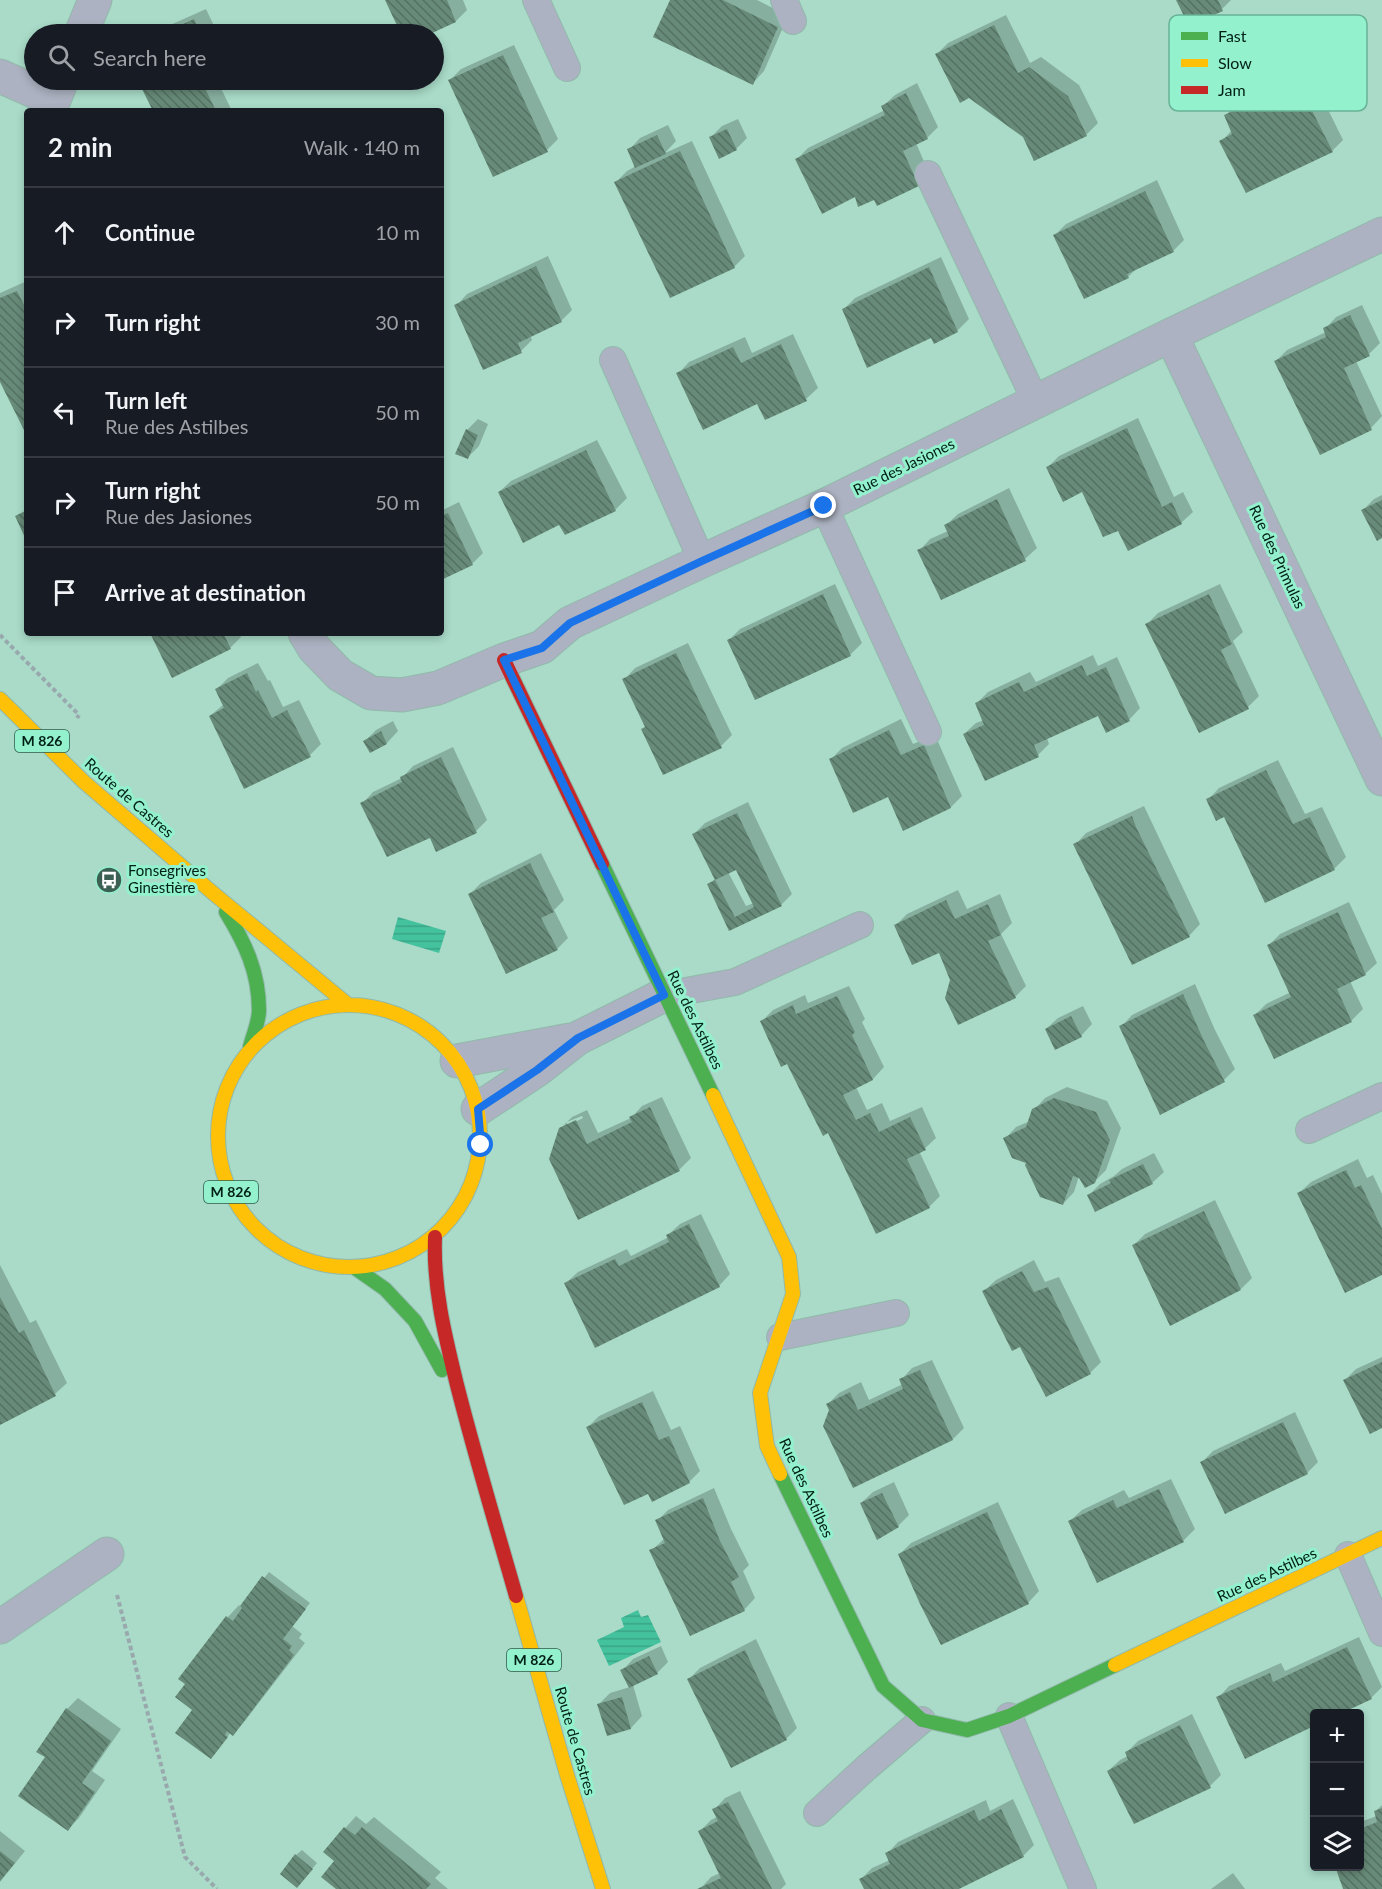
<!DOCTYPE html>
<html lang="en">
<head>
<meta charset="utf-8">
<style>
	body { margin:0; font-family:Lato,sans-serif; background:#242831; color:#f1f3f6 }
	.controls { position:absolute; right:18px; bottom:18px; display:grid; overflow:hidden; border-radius:6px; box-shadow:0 3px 9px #0003 }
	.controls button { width:54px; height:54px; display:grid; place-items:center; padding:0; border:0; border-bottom:2px solid #363941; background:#171b24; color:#f1f3f6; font:30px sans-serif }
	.stop { position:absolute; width:18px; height:18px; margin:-14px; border:4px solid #1a73e8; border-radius:50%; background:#fff }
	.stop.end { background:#1a73e8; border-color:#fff; box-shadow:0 2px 6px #0008 }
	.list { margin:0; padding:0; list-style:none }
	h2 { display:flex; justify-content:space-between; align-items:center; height:78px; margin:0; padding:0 24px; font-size:26px }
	h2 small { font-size:20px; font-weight:400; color:#9ea1a6 }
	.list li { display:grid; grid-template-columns:39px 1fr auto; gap:18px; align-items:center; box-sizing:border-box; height:90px; padding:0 24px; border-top:2px solid #363941 }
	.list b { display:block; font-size:22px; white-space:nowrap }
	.list p { margin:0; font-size:20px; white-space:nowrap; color:#9ea1a6 }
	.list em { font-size:20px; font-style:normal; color:#9ea1a6 }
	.icon { flex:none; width:33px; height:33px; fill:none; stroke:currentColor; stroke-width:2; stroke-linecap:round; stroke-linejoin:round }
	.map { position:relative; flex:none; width:1382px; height:1889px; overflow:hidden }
	.search { position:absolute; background:#171b24; box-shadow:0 3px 9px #0003; left:24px; top:24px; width:420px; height:66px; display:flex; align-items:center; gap:15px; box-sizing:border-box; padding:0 21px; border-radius:33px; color:#9ea1a6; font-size:22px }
	.panel { position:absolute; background:#171b24; box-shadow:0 3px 9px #0003; left:24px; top:108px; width:420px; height:528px; border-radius:6px }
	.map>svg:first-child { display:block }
	.water { fill:url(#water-rules) }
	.shadow { fill:#0003; fill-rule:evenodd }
	.building { fill:url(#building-back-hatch) }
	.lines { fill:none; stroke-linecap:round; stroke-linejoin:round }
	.lane-casing { stroke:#92b9ab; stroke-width:28 }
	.street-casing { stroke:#92b9ab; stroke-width:35 }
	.fast-casing { stroke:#92b9ab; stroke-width:16 }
	.slow-casing { stroke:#92b9ab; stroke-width:16 }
	.jam-casing { stroke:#92b9ab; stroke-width:16 }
	.path { stroke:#99a8ad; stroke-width:4; stroke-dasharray:4.5 3; stroke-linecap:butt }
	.lane { stroke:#acb2c1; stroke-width:26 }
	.street { stroke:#acb2c1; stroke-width:33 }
	.fast { stroke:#4caf50; stroke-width:14 }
	.slow { stroke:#ffc107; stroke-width:14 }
	.jam { stroke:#c62828; stroke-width:14 }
	.route { stroke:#1a73e8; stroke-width:8 }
	.labels { text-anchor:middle; stroke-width:6; stroke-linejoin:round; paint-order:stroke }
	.shield { fill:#93f1cd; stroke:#2d5e4c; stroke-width:1.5 }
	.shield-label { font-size:14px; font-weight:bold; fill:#011f15 }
	.street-label { font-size:15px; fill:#011f15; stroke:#93f1cd }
	.poi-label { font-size:15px; fill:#011f15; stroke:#93f1cd; text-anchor:start }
	.key { fill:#93f1cd; stroke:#67b296; stroke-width:1.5 }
	.key-label { font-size:16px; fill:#011f15 }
</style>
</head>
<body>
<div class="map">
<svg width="1382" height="1889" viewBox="0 0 1382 1889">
	<defs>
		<pattern id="water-rules" width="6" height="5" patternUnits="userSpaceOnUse" patternTransform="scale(1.5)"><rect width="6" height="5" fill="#44c19d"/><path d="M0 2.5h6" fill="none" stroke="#3aa586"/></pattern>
		<pattern id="building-back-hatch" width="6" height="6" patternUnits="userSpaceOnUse" patternTransform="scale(1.5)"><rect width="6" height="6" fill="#688b79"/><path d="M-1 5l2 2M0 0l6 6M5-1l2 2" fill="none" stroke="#537162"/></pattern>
	</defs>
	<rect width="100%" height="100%" fill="#a9dbc8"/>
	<path class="water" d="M398,917L446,931L439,953L392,939Z
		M638,1610L641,1617L648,1615L661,1642L609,1666L597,1640L624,1627L621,1618Z"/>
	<path class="shadow" d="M386,0H463L467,10L456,21L427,34H402Z
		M672,0H757L788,16L764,71L753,83Z
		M1178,0H1231L1222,9Z
		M206,9L218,34H150Z
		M1006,15L1030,63L1041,57L1079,85L1098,123L1087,134L1034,159L1024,136L937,54L948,43Z
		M514,45L558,139L547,150L450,80L461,69Z
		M150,80H217L232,111H154L144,90L151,83Z
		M1314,81L1343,140L1332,151L1221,142L1232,130L1225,116L1237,104L1276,87L1279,97Z
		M917,83L938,127L927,138L916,143L929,173L918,184L856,195L797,159L808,148L885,110L883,106L895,95Z
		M738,119L747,138L736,149L711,137L722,126Z
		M668,125L676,141L665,153L692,141L745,256L734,267L616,182L627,171L636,166L629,150L640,138Z
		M1157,180L1184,240L1173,251L1137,268L1128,277L1055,235L1066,224Z
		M548,256L572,310L561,321L530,335L532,340L521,351L456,306L467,294Z
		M941,257L969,319L957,331L932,336L844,309L855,298Z
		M27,281V429L0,377V293Z
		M1362,305L1380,343L1369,354L1356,361L1382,416L1371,428L1276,361L1287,350L1326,332L1325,329L1336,317Z
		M793,334L818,388L806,399L766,418L758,402L678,374L689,362L745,337L752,353Z
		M1138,418L1174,497L1183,492L1193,512L1181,523L1119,530L1083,490L1048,467L1059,456Z
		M478,419L488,424L479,446L468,457L467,430Z
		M597,440L627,498L615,510L565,533L559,523L499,492L511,481Z
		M1009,488L1037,548L1025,559L942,598L919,551L930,539L948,531L946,525L958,514Z
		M1382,495V537L1363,510L1374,499Z
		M459,502L483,553L472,564L441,579V511Z
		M835,584L862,643L851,654L756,698L729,640L740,629Z
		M1220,584L1243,632L1233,641L1259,696L1248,707L1147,624L1158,613Z
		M152,633H239L241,637L230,648Z
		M688,643L732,735L721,746L646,726L624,680L635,668Z
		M1093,655L1098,666L1117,657L1140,708L1129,720L1098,714L1047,738L1049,744L1038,755L964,734L976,723L984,720L977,703L988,692L1030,672L1036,682Z
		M258,663L268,681L270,680L283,707L299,700L321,744L310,755L210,716L224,704L217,689L228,678Z
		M901,719L913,744L935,735L962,796L951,807L904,829L888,795L831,759L842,748Z
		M393,721L398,731L387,743L370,751L365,741L376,730Z
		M453,747L487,820L476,831L430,836L362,804L373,792L402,778L413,766Z
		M1278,760L1305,814L1322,807L1346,857L1335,868L1266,901L1225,814L1208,800L1219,788Z
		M748,802L792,894L781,905L730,929L709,884L716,878L694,834L705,823ZM737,868L754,903L746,906L728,872Z
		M1144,806L1200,924L1189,936L1075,845L1086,833Z
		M541,853L564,900L554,910L568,938L557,949L470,894L481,883Z
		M958,890L967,909L1000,894L1012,923L1001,934L1026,986L1015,997L952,980L940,951L896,925L907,914Z
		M1349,902L1377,963L1365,974L1350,981L1363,1009L1351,1021L1274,1057L1255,1015L1266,1004L1291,992L1269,945L1280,934Z
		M1195,984L1215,1030L1235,1069L1224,1080L1121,1027L1132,1015Z
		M849,986L865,1019L862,1022L884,1067L873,1079L856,1087L867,1110L882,1103L890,1121L922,1107L936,1138L920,1153L940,1196L929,1207L829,1131L762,1021L773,1010L805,995L808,1003Z
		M1083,1006L1092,1024L1081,1036L1046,1029L1058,1018Z
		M1067,1087L1107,1101L1121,1128L1106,1170L1094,1182L1079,1176L1074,1192L1063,1204L1028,1162L1005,1139L1016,1127L1030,1121L1034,1110L1045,1098Z
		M662,1097L691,1158L680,1169L579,1218L560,1129L572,1117L587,1110L598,1133L631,1118L642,1106ZM582,1116L583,1118L567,1126V1122Z
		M1154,1153L1164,1172L1152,1183L1089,1195L1100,1184L1114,1176L1122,1169Z
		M1358,1159L1367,1178L1373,1175L1382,1194V1274L1299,1193L1311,1182Z
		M1215,1200L1252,1278L1241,1289L1134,1245L1145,1234Z
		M701,1214L730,1274L719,1286L566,1283L578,1272L627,1249L631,1256L669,1237L668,1235L680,1224Z
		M1034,1260L1045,1282L1059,1277L1101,1362L1090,1373L1021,1345L984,1291L996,1280Z
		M0,1265L30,1323L36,1320L67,1383L55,1394L0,1423Z
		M1382,1357V1426L1345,1380L1356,1369Z
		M932,1360L964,1428L953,1439L830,1410L828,1404L839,1393L861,1382L869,1400L903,1384L901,1380L912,1368Z
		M653,1391L671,1430L680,1426L700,1471L689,1482L649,1492L588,1427L599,1416Z
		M1295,1412L1318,1462L1307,1473L1202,1462L1213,1451Z
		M1171,1479L1195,1529L1184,1540L1098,1581L1070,1521L1082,1510L1124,1490L1129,1498Z
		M894,1482L909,1515L898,1526L861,1503L873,1492Z
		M714,1488L731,1529L749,1565L743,1571L755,1598L744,1610L651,1551L665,1538L657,1521L668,1510Z
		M998,1502L1039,1591L1028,1603L900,1554L911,1543Z
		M269,1572L310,1603L292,1626L302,1634L299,1638L305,1643L244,1722L233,1734L231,1732L216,1752L195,1710L187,1684L180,1679L228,1617L239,1605L241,1607Z
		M1359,1637L1382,1687L1371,1698L1338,1714H1314V1725L1246,1757L1218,1698L1229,1686L1281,1663L1285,1671Z
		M756,1639L797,1728L786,1739L689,1679L700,1668Z
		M661,1646L668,1662L657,1673L633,1685L642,1716L631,1728L599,1704L610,1693L630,1687L622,1671L633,1659Z
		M78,1698L121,1729L92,1771L105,1780L79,1818L68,1829L47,1756L67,1709Z
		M1192,1714L1221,1775L1210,1786L1108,1771L1120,1760L1128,1756L1127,1752L1138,1741Z
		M740,1791L786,1884L781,1889H700L711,1877L720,1873L699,1832L711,1820L717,1817L714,1810L725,1798Z
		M1013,1799L1034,1845L1023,1856L955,1889H866L861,1879L872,1868L890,1860L887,1854L898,1842L986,1800L990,1811Z
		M1382,1805V1889H1345L1360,1866V1822L1377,1816L1376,1811Z
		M356,1816L366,1824L374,1817L441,1872L435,1878L448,1889H338L336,1861L325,1851Z
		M0,1831L25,1851L0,1882Z
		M302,1850L317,1863L302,1881L296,1855Z
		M1233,1873L1245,1889H1211Z"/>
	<path class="building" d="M385,0H447L456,22L430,34H401Z
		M670,0H723L778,27L753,85L653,37Z
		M1176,0H1218L1223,11L1189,26Z
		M194,19L201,34H160L183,24Z
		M994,25L1018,73L1029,67L1068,96L1087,136L1034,161L1023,137L969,98L960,103L935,54Z
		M503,55L548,152L493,177L448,80Z
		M148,80H207L202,82L216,111H153L142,89L151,85Z
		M1302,91L1333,152L1246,193L1219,141L1232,134L1224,115L1264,97L1268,107Z
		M906,93L928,139L903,151L919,186L877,206L874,200L858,207L855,197L822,214L795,159L885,115L881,106Z
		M727,129L737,150L719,159L709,137Z
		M657,135L666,154L635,168L627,149Z
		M680,151L735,268L670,298L614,182Z
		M1145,191L1174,252L1127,274L1129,278L1084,299L1053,235Z
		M536,266L562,322L518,343L522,353L483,370L454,305Z
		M929,267L958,332L934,344L931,338L867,368L842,309Z
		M17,291L27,311V431L25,432L0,382V298Z
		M1350,315L1370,356L1344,368L1372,430L1320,455L1274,361L1326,337L1323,328Z
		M781,344L807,401L765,420L757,404L703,430L676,373L733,347L741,363Z
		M1127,428L1162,507L1172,502L1182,524L1128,551L1118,531L1103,537L1082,492L1063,502L1046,467Z
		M466,429L478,435L468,459L455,454Z
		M586,450L616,511L565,535L559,525L523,543L498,492Z
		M997,499L1026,561L941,600L917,550L949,536L944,525Z
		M1382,500V538L1377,541L1361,510Z
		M27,510V542L15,516Z
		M448,513L473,565L441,580V516Z
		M823,594L851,656L755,700L727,640Z
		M1209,594L1232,644L1221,650L1249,709L1199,733L1145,624Z
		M150,633H223L231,649L172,678Z
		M676,653L722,748L663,775L641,729L645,727L622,679Z
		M1082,665L1087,676L1106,667L1130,721L1106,733L1098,716L1034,745L1039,757L985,781L963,734L984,725L975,703L1019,682L1024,692Z
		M247,673L256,692L258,690L272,718L287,710L311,757L244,789L209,716L224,708L215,689Z
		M889,730L901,755L924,745L951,808L903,831L888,797L853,813L829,759Z
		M381,731L387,744L370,753L363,741Z
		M441,757L477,833L436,852L430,838L387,857L360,803L402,782L400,777Z
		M1266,770L1293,824L1310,817L1335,870L1265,903L1224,817L1216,821L1206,799Z
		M737,813L782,906L729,931L707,884L715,880L735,917L754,907L736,870L715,880L692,834Z
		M1132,816L1136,827L1190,937L1132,965L1073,844Z
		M530,863L554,912L541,918L558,950L506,974L468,894Z
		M946,900L955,919L988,904L1001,935L988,941L1016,998L958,1025L945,998L950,980L939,953L912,965L894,925Z
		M1338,912L1366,975L1337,989L1352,1022L1274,1059L1253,1015L1291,997L1267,945Z
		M1183,994L1204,1041L1225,1082L1160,1115L1119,1026Z
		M837,996L855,1032L852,1035L873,1080L843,1095L856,1120L870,1113L879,1132L910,1117L926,1150L907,1159L930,1208L876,1234L828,1133L823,1136L787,1064L781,1067L760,1021L793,1005L796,1014Z
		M1071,1016L1082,1037L1055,1050L1045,1029Z
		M1054,1098L1096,1112L1110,1140L1095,1183L1085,1188L1079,1178L1073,1176L1063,1205L1040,1197L1025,1165L1026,1163L1012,1158L1003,1138L1026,1127L1032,1109Z
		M650,1107L680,1171L578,1220L549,1159L559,1128L576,1120L587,1144L632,1122L629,1117Z
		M1143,1164L1153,1184L1095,1212L1087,1195L1111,1183L1109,1180Z
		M1346,1170L1355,1188L1361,1185L1382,1229V1275L1345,1293L1297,1193Z
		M1204,1211L1241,1290L1170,1326L1132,1245Z
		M689,1224L720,1287L595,1348L564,1283L615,1259L619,1266L669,1242L666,1235Z
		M1022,1271L1034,1292L1048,1287L1091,1374L1046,1397L1020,1347L1012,1351L982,1291Z
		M0,1297L19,1333L24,1330L56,1396L0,1425Z
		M1382,1362V1428L1370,1434L1343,1380Z
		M920,1370L953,1440L853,1488L823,1426L829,1410L826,1404L850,1392L858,1410L903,1389L899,1379Z
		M642,1402L659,1440L669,1436L690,1483L652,1502L648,1494L624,1505L586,1427Z
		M1283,1422L1308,1474L1225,1514L1200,1462Z
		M1159,1489L1184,1542L1097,1583L1068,1521L1113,1500L1117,1508Z
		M882,1493L899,1527L877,1540L860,1503Z
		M703,1498L720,1541L739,1577L731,1582L745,1611L690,1636L649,1550L665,1543L655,1520Z
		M987,1512L1029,1604L941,1645L920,1604L898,1554Z
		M262,1576L306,1609L283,1639L292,1646L289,1650L294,1655L233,1736L227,1731L225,1735L228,1737L211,1759L175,1733L192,1710L175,1697L185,1684L178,1679L226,1616L233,1621L242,1608L240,1606Z
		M1347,1647L1372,1699L1342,1713H1314V1726L1245,1759L1216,1697L1270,1673L1273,1682Z
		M745,1650L787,1740L731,1768L687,1679Z
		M649,1656L658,1674L629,1688L620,1670Z
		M622,1697L631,1729L607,1736L597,1704Z
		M66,1708L111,1741L82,1783L95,1792L68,1831L18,1796L45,1757L36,1752Z
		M1180,1725L1211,1788L1134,1824L1107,1771L1128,1760L1125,1752Z
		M728,1802L734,1813L772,1889H697L721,1878L698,1831L718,1821L712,1809Z
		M1382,1808V1889H1343L1335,1866H1360V1829L1377,1822L1374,1811Z
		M1001,1809L1024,1857L959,1889H864L859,1879L890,1864L885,1853L974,1810L979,1821Z
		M344,1827L355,1835L362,1827L431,1884L426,1889H336L321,1877L334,1861L323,1852Z
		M0,1851L15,1863L0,1881Z
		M295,1854L313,1869L297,1888L280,1874Z"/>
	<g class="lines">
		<defs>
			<path id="lane" d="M536,0L567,68
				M784,0L793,21
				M928,174L1036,402
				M613,360L702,561
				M824,506L928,732
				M664,995L735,982L860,925
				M1309,1130L1382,1096
				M780,1337L896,1313
				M1348,1555L1382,1633
				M1009,1716L1083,1889
				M817,1813L866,1768L922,1720"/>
			<path id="street" d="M81,34L95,0
				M0,76L54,100L62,80
				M1171,335L1382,779
				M305,633L314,648L340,675L371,693L402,695L438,688L504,660L542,647L570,623L702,561L824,506L1171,335L1382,234
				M457,1061L570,1040
				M478,1109L537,1070L578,1038L664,995
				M0,1627L107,1554"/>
			<path id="fast" d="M602,864L713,1095
				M226,912C245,943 259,972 259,1010C259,1022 253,1035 250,1047
				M355,1268L385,1289L415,1321L442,1370
				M780,1474L883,1686L922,1720L967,1730L1009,1716L1115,1665"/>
			<path id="slow" d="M0,699L84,782L213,893L347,1004
				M218 1136a131 131 0 1 1 262 0a131 131 0 1 1-262 0Z
				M713,1095L789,1257L793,1294L760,1393L767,1446L780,1474
				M516,1596L567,1775L603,1889
				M1115,1665L1382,1538"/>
			<path id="jam" d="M504,660L602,864
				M435,1237C433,1288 445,1336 457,1385C475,1456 496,1526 516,1596"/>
		</defs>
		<use href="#lane" class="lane-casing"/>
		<use href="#street" class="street-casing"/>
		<use href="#fast" class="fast-casing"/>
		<use href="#slow" class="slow-casing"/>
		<use href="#jam" class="jam-casing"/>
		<path class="path" d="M0,635L79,715L77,718
			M117,1595L185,1857L217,1889"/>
		<use href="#lane" class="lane"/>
		<use href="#street" class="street"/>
		<use href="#fast" class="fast"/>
		<use href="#slow" class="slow"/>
		<use href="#jam" class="jam"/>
	</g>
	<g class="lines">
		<path class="route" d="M481,1145L478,1109L537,1070L578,1038L664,995L504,660L542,648L570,623L702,561L824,506"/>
	</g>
	<defs>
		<symbol id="bus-disc" viewBox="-11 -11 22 22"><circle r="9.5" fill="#3c6154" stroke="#93f1cd"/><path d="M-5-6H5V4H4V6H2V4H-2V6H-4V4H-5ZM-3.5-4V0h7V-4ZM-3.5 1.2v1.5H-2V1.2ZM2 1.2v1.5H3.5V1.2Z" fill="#fff"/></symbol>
	</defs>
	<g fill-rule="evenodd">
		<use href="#bus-disc" x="94" y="865" width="30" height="30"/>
	</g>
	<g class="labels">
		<g class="shield">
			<rect x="15" y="730" width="54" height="22" rx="4.5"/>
			<rect x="204" y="1181" width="54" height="22" rx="4.5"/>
			<rect x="507" y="1649" width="54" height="22" rx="4.5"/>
		</g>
		<g class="shield-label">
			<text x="42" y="746">M 826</text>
			<text x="231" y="1197">M 826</text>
			<text x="534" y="1665">M 826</text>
		</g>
		<g class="street-label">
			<text transform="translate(904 467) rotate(-26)" y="5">Rue des Jasiones</text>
			<text transform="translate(1277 557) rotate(65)" y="5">Rue des Primulas</text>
			<text transform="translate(129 798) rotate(41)" y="5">Route de Castres</text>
			<text transform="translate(695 1020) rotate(64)" y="5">Rue des Astilbes</text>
			<text transform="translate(806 1488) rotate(65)" y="5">Rue des Astilbes</text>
			<text transform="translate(1267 1575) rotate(-25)" y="5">Rue des Astilbes</text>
			<text transform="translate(575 1741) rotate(74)" y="5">Route de Castres</text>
		</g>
		<g class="poi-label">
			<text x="128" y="876">Fonsegrives<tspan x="128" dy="17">Ginestière</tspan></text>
		</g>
	</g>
	<rect x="1169" y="15" width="198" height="96" rx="9" class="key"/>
	<rect x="1181" y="32" width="27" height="8" fill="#4caf50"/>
	<rect x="1181" y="59" width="27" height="8" fill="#ffc107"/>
	<rect x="1181" y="86" width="27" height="8" fill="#c62828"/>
	<g class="key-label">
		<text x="1218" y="42">Fast</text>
		<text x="1218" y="69">Slow</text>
		<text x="1218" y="96">Jam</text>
	</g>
</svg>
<div class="controls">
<button>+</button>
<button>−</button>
<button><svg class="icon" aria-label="layers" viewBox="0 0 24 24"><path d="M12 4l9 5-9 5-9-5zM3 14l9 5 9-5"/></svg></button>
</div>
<div class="stop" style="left:481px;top:1145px"></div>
<div class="stop end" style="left:824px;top:506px"></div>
<div class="search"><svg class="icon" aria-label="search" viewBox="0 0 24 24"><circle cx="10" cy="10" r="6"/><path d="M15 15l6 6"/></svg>Search here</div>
<section class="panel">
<h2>2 min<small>Walk · 140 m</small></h2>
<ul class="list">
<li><svg class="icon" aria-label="ahead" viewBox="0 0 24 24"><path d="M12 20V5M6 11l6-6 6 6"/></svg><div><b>Continue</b></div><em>10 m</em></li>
<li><svg class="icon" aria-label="right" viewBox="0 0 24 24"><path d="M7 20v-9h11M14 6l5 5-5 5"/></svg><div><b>Turn right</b></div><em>30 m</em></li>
<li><svg class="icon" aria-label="left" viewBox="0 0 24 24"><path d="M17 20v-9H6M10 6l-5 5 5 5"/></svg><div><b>Turn left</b><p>Rue des Astilbes</p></div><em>50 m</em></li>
<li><svg class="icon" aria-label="right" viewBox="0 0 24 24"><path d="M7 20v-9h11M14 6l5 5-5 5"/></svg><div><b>Turn right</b><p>Rue des Jasiones</p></div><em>50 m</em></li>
<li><svg class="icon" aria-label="arrive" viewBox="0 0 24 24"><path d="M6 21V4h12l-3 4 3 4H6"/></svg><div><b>Arrive at destination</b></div></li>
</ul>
</section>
</div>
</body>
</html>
